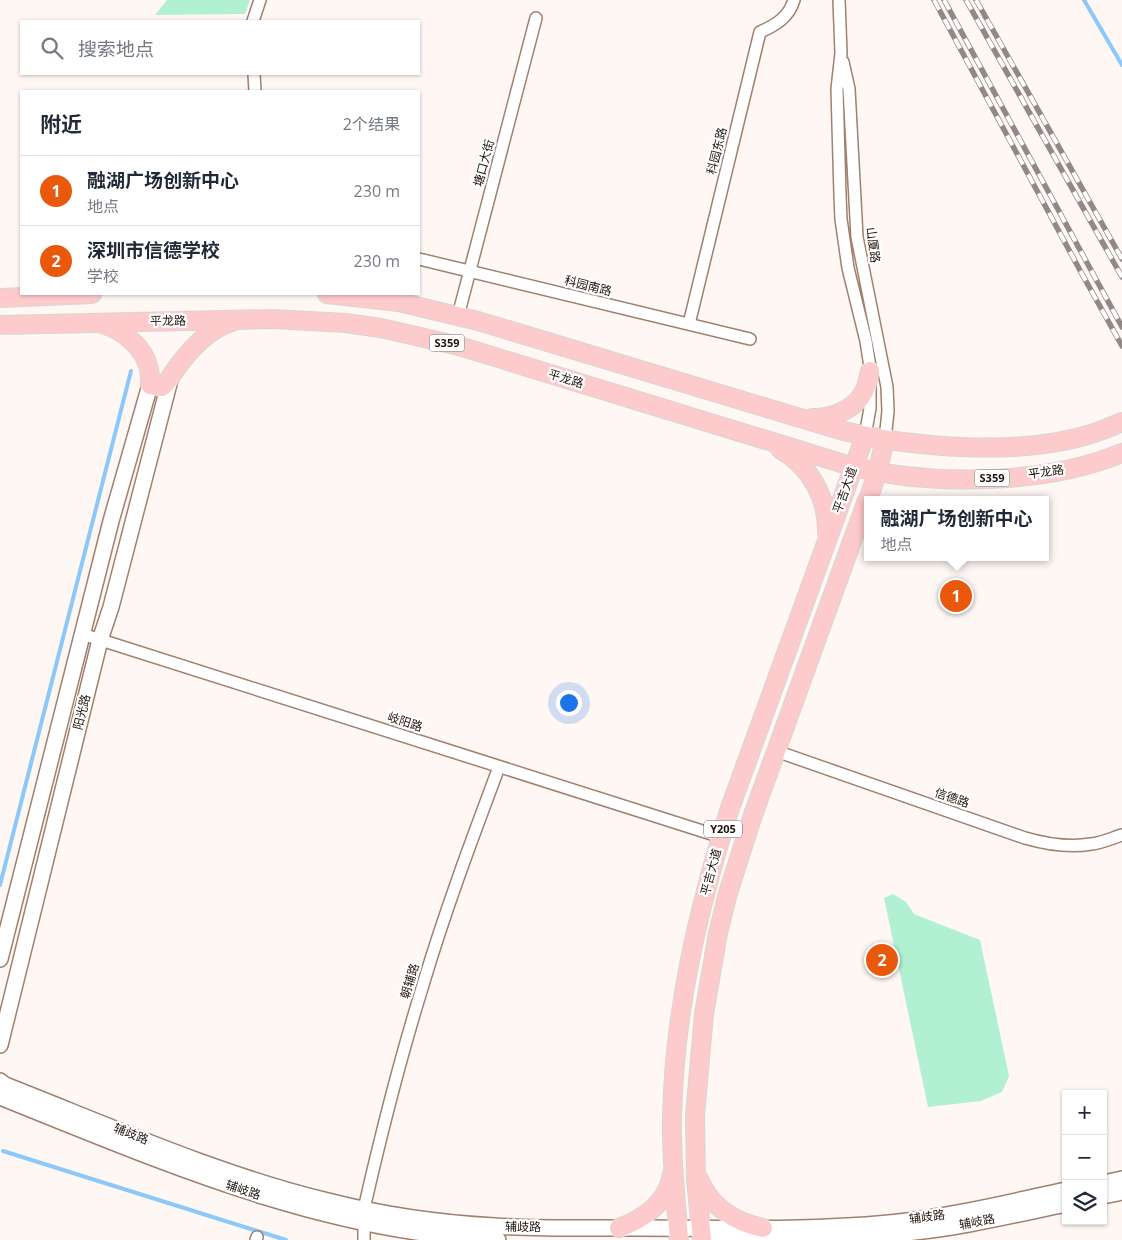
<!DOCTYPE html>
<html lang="zh">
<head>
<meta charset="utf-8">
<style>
	body { margin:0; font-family:"Open Sans","Noto Sans SC",sans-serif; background:#f2f2f3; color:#1f2937 }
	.controls { position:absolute; right:15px; bottom:15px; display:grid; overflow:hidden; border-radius:0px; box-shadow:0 1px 4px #0004 }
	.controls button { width:45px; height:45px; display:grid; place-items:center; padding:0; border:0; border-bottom:1px solid #e0e1e3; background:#fff; color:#1f2937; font:25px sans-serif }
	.you { position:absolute; left:568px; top:702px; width:18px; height:18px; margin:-12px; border:4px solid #fff; border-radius:50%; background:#1a73e8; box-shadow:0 0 0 8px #1a73e833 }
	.badge { display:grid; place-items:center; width:32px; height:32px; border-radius:50%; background:#ea580c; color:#fff; font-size:16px; font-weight:700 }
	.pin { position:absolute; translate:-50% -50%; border:2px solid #fff; box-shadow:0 1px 5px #0006 }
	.popup { position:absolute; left:864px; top:496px; width:185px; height:65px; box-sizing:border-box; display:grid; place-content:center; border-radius:0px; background:#fff; filter:drop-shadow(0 1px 4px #0005); font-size:16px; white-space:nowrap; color:#747a83 }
	.popup b { font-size:19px; color:#1f2937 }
	.popup::after { content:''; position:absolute; left:50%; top:100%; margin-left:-10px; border:10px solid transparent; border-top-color:#fff }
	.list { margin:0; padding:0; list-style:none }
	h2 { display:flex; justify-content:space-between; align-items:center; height:65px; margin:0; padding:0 20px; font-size:21px }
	h2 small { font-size:16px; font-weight:400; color:#747a83 }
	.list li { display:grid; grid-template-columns:32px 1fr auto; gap:15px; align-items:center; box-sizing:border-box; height:70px; padding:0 20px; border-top:1px solid #e0e1e3 }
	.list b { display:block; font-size:19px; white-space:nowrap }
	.list p { margin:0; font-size:16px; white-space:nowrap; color:#747a83 }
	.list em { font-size:16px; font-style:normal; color:#747a83 }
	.icon { flex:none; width:28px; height:28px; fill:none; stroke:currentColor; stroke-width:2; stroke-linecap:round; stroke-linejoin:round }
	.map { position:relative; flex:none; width:1122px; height:1240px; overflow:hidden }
	.search { position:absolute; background:#fff; box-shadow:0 1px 4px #0004; left:20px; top:20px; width:400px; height:55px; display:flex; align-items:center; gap:12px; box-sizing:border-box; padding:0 18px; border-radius:0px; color:#747a83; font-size:19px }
	.panel { position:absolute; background:#fff; box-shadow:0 1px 4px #0004; left:20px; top:90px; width:400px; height:205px; border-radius:0px }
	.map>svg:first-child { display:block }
	.green { fill:#b1f1d2 }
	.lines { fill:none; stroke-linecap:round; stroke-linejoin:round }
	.stream { stroke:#8cc8fa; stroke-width:4 }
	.street-casing { stroke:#a0806e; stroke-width:14 }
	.secondary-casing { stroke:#a0806e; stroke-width:18 }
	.primary-casing { stroke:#d7d5d3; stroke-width:20 }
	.street { stroke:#fff; stroke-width:11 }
	.secondary { stroke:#fff; stroke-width:15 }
	.primary { stroke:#fecbcd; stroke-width:18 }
	.rail-casing { stroke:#938984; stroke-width:5.5 }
	.rail { stroke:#fff; stroke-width:4; stroke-dasharray:11; stroke-linecap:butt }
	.labels { text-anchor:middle; stroke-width:4.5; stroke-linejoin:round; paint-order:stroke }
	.shield { fill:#fff; stroke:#625a55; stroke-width:1 }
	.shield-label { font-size:11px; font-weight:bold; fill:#1f130c }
	.street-label { font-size:12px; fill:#1f130c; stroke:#fff }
</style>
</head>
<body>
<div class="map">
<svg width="1122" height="1240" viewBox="0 0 1122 1240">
	<rect width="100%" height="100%" fill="#fff7f3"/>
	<path class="green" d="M167,0H250L245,14L155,15Z
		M893,894L906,902L914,914L980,940L1009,1076L1002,1092L981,1101L928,1107L884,898Z"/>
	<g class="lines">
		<path class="stream" d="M1084,0L1122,65
			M0,885L131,371
			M3,1151L286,1240"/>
		<defs>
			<path id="street" d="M839,0L841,53L837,89L840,195L841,219L848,268L866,341L870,367V408L865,436
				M253,21L260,0
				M843,62L849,89L857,237L887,387L888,411L885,440
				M254,74L255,91
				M419,259L750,339
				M458,316L536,18
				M689,324L760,32C776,25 789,17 794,0
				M82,634L721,837
				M776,751L1025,838C1046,844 1069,848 1091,844C1102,843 1112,838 1122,835
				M364,1209C381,1134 400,1059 423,985C445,911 472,839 499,767
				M256,1240L257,1237
				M364,1240V1222"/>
			<path id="secondary" d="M0,959L111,521L150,385
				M0,1045L100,640L111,607L170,380
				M0,1081L5,1085C110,1126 219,1175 328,1201C383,1215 439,1223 495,1226C543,1229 590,1228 637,1228C721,1228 805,1231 889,1223C948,1217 1007,1203 1066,1190
				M0,1097C160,1161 323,1233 498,1240
				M1103,1183L1122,1179
				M1103,1196L1122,1192
				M708,1240C773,1239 839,1240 905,1233C959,1228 1013,1215 1066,1204"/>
			<path id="primary" d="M327,294L399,302L478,321L840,430C912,448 1022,457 1094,433C1103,430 1113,426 1122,422
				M0,298L92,294
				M102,324C123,330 144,347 149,369C150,374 150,380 150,385L162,387C169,381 172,374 178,366C192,347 209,329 232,322
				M0,325L273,319L345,323L381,328L459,346L854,467C934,486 1045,485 1122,453
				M812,418C830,419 853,410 862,395C867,388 868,379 870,371
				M780,449C810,466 828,498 827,533
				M868,500L877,473L885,440
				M699,1179C710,1206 734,1222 763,1228
				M619,1228C644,1219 668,1202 672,1174
				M679,1240C676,1200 671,1159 672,1118C674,1012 698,909 730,808L865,436
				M702,1240L696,1180L695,1115L704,1014L718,933L728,893L753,815L867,500"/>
		</defs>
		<use href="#street" class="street-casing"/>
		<use href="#secondary" class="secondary-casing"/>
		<use href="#primary" class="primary-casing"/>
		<use href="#street" class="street"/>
		<use href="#secondary" class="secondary"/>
		<use href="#primary" class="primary"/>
		<defs>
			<path id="rail" d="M934,0L1082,274L1122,346
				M944,0L1122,327
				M966,0L1122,277
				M976,0L1122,259"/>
		</defs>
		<use href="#rail" class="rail-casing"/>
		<use href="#rail" class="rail"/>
	</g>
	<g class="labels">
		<g class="shield">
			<rect x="429.5" y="334.5" width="35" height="17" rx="4"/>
			<rect x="974.5" y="469.5" width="35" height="17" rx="4"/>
			<rect x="704" y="820.5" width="38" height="17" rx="4"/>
		</g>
		<g class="shield-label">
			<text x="447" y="347">S359</text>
			<text x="992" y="482">S359</text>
			<text x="723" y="833">Y205</text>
		</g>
		<g class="street-label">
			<text transform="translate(717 151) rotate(-76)" y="4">科园东路</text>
			<text transform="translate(484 163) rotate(-75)" y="4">塘口大街</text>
			<text transform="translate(873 245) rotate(82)" y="4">山厦路</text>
			<text transform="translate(588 286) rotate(14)" y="4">科园南路</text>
			<text transform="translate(168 321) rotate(-1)" y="4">平龙路</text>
			<text transform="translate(566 379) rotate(17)" y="4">平龙路</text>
			<text transform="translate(1046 472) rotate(-8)" y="4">平龙路</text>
			<text transform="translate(845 490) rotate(-70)" y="4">平吉大道</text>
			<text transform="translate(82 712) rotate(-76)" y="4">阳光路</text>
			<text transform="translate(405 722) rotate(18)" y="4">岐阳路</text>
			<text transform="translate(952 798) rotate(19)" y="4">信德路</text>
			<text transform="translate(711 872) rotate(-75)" y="4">平吉大道</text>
			<text transform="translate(410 981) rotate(-73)" y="4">朝辅路</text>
			<text transform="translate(131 1134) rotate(21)" y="4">辅歧路</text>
			<text transform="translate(243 1190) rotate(18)" y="4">辅岐路</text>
			<text transform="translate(927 1217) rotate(-8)" y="4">辅歧路</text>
			<text transform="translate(977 1222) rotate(-11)" y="4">辅岐路</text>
			<text transform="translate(523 1227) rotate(1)" y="4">辅歧路</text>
		</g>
	</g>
</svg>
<div class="controls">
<button>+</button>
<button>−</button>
<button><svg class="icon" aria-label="layers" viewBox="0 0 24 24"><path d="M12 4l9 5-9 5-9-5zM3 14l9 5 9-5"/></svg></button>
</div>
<div class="you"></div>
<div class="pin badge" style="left:956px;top:596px">1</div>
<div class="popup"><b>融湖广场创新中心</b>地点</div>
<div class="pin badge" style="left:882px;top:960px">2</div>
<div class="search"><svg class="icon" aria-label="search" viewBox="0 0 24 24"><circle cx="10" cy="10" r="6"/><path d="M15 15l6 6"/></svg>搜索地点</div>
<section class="panel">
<h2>附近<small>2个结果</small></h2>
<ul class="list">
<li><span class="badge">1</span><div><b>融湖广场创新中心</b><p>地点</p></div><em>230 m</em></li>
<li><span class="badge">2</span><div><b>深圳市信德学校</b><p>学校</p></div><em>230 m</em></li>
</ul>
</section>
</div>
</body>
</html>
